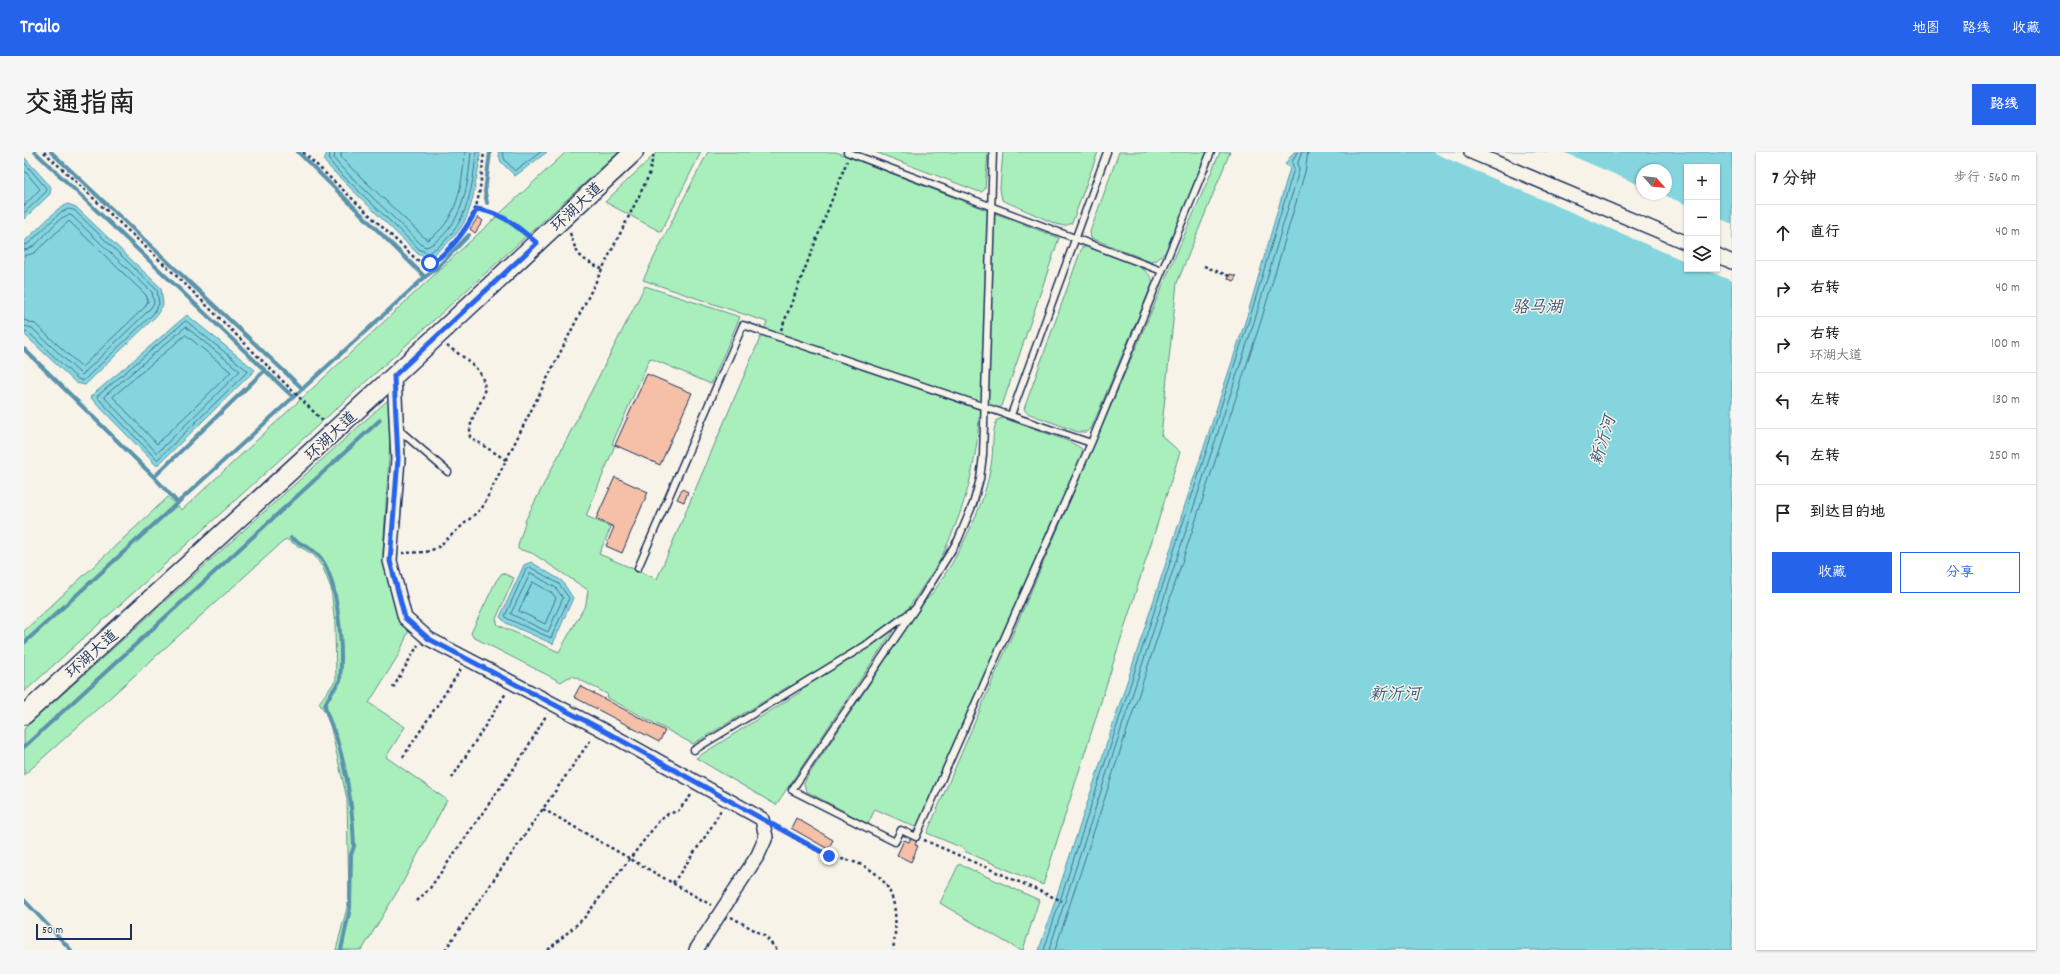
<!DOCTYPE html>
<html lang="zh">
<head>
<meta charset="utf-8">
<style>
	body { margin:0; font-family:Dekko,"LXGW WenKai TC",sans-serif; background:#f6f6f6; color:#222 }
	.controls { position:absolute; right:12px; top:12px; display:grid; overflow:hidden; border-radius:0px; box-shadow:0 1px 3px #0004 }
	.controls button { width:36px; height:36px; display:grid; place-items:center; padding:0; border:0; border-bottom:1px solid #e0e0e0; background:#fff; color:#222; font:20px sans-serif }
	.compass { position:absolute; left:1612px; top:12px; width:36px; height:36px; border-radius:50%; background:#fff; box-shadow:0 1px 3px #0004; rotate:117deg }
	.scale { position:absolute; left:12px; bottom:10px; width:96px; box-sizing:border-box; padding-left:4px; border:2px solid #1b2f5e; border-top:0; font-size:11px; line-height:14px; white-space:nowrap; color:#1b2f5e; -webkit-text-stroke:3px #f7f3e8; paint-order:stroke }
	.stop { position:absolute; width:12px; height:12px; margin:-9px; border:3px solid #2563eb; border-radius:50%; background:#fff }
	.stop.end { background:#2563eb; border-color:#fff; box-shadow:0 1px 4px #0008 }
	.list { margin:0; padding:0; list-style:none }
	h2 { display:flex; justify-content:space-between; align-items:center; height:52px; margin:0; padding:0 16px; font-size:17px }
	h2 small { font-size:13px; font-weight:400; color:#767676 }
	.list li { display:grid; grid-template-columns:26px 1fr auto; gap:12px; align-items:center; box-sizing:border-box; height:56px; padding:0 16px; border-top:1px solid #e0e0e0 }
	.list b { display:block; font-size:15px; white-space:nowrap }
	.list p { margin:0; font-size:13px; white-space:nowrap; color:#767676 }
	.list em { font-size:13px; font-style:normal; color:#767676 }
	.actions { display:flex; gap:8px; padding:12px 16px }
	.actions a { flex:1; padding:9px 0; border:1px solid #2563eb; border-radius:0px; text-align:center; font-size:14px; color:#2563eb }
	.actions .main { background:#2563eb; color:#fff }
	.icon { flex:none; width:22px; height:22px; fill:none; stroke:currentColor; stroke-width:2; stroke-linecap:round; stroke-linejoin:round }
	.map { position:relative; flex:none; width:1708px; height:798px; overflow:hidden; border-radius:0px }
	header { display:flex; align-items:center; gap:24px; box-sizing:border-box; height:56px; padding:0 20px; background:#2563eb; color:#fff }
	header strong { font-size:19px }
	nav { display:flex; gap:22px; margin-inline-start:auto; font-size:14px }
	.intro { display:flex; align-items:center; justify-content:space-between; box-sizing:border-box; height:96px; padding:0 24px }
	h1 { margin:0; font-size:28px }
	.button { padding:10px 18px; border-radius:0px; background:#2563eb; color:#fff; font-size:14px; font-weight:700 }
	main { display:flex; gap:24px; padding:0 24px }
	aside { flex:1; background:#fff; border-radius:0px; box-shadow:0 1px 3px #0004 }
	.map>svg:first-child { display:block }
	.green { fill:#a9efbb; stroke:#628f8c }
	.water { fill:#84d5de; stroke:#5a93ab; fill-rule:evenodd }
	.pier { fill:#f7f3e8 }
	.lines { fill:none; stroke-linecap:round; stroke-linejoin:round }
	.shore { stroke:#457191; stroke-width:1 }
	.stream { stroke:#5a93ab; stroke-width:4 }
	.building { fill:#f5c0a7; stroke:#1b2f5e }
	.lane-casing { stroke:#1b2f5e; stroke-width:9 }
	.street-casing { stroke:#1b2f5e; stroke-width:16 }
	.secondary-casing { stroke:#1b2f5e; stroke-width:21 }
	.path { stroke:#1b2f5e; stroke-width:2.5; stroke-dasharray:3 3; stroke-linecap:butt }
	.lane { stroke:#f7f3e8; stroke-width:6 }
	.street { stroke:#f7f3e8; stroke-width:13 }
	.secondary { stroke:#f7f3e8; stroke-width:18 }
	.route { stroke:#2563eb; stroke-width:5 }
	.labels { text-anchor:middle; stroke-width:3; stroke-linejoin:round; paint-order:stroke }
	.street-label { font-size:16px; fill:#1b2f5e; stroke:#f7f3e8 }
	.water-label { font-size:17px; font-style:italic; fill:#35587e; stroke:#f7f3e8 }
</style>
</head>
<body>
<header>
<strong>Trailo</strong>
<nav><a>地图</a><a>路线</a><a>收藏</a></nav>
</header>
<div class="intro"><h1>交通指南</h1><a class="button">路线</a></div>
<main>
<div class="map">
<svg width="1708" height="798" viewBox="0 0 1708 798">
	<rect width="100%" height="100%" fill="#f7f3e8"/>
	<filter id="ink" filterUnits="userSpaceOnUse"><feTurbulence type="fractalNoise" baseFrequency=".025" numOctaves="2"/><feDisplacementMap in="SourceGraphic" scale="8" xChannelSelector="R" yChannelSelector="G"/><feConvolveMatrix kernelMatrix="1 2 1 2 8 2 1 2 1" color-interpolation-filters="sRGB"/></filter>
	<g filter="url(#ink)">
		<path class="green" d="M542,0H595L0,540V479L144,345L158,358Z
			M633,0H677L637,80L581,50Z
			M684,0H812L1035,86L978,254L955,266C952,320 938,364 914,412L752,653L672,606L778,539L765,534L669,592L584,546L583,542L549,524L543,526L537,530L449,485L447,481L472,429L478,421L490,426L472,467L474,473L535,500L562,452L564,438L508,401L494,397C493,391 500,378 501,369L621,134L716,165L687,232L626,206L588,292L591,293L562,364L587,375L575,402L633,427L743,170L619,128L648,69Z
			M851,0H964L961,37L958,40L953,39Z
			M979,0H1074L1048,71L1040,74L1032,72L978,48L976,36Z
			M1095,0H1183L1142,100L1133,108L1125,109L1067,86L1066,80Z
			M1196,0H1206L1153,131L1137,283L1156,300L1019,733L940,699L941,697L903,681Z
			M1058,95H1064C1081,101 1124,111 1129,130L1067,277L1062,280H1054L1003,261L1000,257Z
			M365,247L366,288L359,401L376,469L385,478L375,502L345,551L381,575L362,605L423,648L379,730L338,798H312L325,748L323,647L304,564L295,551L312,528L311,474L307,436L299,416L290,403L262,387L0,623V577Z
			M979,266L1044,289L1057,296L1059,302L893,676L851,657L844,672L782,639L780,631L784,624L900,450C912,439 918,426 927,413C945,381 961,350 967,313C970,298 967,282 973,268Z
			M935,712L1015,748L999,798H995L916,751Z"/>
		<path class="water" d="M303,0H456C456,9 454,19 452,28C446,67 438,82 406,105L395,103L310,20L300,9Z
			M474,0H523L491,24L477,10Z
			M1270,0H1708V798H1015L1223,164L1266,16L1261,12ZM1663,15H1693V117H1663ZM1618,18H1642V42H1618Z
			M0,5L27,35L26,42L0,67Z
			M44,52L52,55L137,136L139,153L132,164L61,233L52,231L0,182V90L34,57Z
			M163,163L231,218L133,314L66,245Z
			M507,410L538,429L549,446L529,492L482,471L476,465L500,413Z"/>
		<path class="pier" d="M1408,0H1539L1618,34V42H1638L1663,53V110Z
			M1693,65L1708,72V129L1680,117H1693Z"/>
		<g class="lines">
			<path class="shore" d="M306,0L305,8L313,18L396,98L404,101C442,81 449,38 452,0
				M311,0L310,7L316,14L399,94L403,95C438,77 444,36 447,0
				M317,0V5L321,10L403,88C434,71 438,32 441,0
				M478,0L481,8L491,19L517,0
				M0,10L22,36V40L0,61
				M0,18L16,37L0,54
				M0,93L4,92L36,61L44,57L50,58L133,138L135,152L129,162L59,229L54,227L4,180L0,179
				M0,98C17,97 31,62 47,63L128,140L130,151L125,158L58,223L8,176L0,174
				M0,104L10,101L45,69L122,143L124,149L121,155L58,215L11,172L0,168
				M162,169L224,219L133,308L73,245Z
				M162,175L216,219L133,301L80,245Z
				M162,183L207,220L133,292L89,245Z
				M506,415L535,432L545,446L527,486L484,467L481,464L502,417Z
				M507,421L532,436L539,446L524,480L487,462Z
				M509,430L528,441L532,446L521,472L495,459Z
				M1020,798L1226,165L1270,17L1268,10L1273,0
				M1025,798L1231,167L1275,19L1274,10L1278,0
				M1031,798L1237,169L1281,20L1284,0"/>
			<path class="stream" d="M11,0L269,245
				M27,0L279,237
				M274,0L401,125
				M463,51L461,40L466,0
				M0,197L130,325L154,351
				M130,325L241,218
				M267,386C276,392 289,396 296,405C315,428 319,497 316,528C313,534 301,548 301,554C303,566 311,579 314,591C324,625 329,658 330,694L327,703L326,756L317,798
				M0,491L401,125L412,117L445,83
				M0,595L356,268
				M0,748L47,798"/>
		</g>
		<path class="building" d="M454,65L459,69L451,81L446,77Z
			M1206,122L1212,124L1210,129L1204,127Z
			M623,222L668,241L636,313L591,293Z
			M591,325L624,340L598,401L582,394L590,375L572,367Z
			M658,337L664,340L660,350L653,347Z
			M556,534L641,579L635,590L550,545Z
			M772,666L809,688L804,697L767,676Z
			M887,686L893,688L891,693L894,694L887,710L873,703L880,688L885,690Z"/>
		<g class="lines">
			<defs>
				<path id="lane" d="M823,0L1138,119
					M987,263L1083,0
					M374,277L424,320
					M614,416L719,173L1067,291
					M891,457L768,638L871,690L877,678L892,685L1067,291L1187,0
					M670,598L842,493L891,457L934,388L949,352L956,327L959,303L969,0"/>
				<path id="street" d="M1447,0L1663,91
					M1693,103L1708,110
					M370,224L374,307L366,409L381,466L405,487L575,576L738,667L742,685L734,703L672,798"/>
				<path id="secondary" d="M0,563L370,224L610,0"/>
			</defs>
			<use href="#lane" class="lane-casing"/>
			<use href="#street" class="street-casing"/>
			<use href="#secondary" class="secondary-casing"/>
			<path class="path" d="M20,0L160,131L300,270
				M279,0L393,108L406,111C416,106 422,99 429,91C458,60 455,40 460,0
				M453,57C475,61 484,68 501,82
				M546,81C554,106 555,105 578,117
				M1180,114L1205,124
				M757,178L823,9
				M423,194C439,205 467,220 459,244C453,260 445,266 446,285L482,308
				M378,401L402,400L413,396L458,356L615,44L625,23L630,0
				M369,536L394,493
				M379,605L437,517
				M428,626L482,541
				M519,657L687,753
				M753,675C769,684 786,696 804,703C812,707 822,707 830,710C873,725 875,759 869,798
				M900,688L1038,749
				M649,731L685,679L697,658
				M393,749L406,736L499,603L523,562
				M707,765L741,784L753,798
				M421,798L568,586
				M524,798L560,766L635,669L644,662L654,659L668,642"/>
			<use href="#lane" class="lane"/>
			<use href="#street" class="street"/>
			<use href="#secondary" class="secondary"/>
		</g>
	</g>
	<g class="lines" filter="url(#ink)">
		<path class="route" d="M406,111C427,101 442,77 453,57C481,62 492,74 513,91L370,224L374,307L366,409L381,466L405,487L575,576L805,704"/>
	</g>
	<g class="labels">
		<g class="street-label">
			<text transform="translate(552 54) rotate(-43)" y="6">环湖大道</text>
			<text transform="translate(306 283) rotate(-43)" y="6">环湖大道</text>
			<text transform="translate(67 501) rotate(-42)" y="6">环湖大道</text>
		</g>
		<g class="water-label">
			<text x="1513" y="160">骆马湖</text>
			<text transform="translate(1578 288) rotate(-73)" y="6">新沂河</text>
			<text x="1371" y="547">新沂河</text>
		</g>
	</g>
</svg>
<div class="controls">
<button>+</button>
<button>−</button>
<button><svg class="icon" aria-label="layers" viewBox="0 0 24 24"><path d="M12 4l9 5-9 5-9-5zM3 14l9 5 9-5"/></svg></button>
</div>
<svg class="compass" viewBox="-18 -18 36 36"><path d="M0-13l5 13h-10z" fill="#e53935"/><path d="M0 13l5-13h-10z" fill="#767676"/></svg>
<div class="scale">50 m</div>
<div class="stop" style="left:406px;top:111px"></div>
<div class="stop end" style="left:805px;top:704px"></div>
</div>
<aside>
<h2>7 分钟<small>步行 · 560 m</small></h2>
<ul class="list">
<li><svg class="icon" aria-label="ahead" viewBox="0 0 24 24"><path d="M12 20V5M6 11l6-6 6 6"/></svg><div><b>直行</b></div><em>40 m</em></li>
<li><svg class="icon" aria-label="right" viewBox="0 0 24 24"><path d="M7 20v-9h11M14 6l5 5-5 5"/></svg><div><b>右转</b></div><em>40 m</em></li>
<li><svg class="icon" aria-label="right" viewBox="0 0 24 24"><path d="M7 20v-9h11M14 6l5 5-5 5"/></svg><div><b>右转</b><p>环湖大道</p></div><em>100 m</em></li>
<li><svg class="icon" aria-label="left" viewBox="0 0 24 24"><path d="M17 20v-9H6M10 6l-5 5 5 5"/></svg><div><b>左转</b></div><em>130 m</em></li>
<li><svg class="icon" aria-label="left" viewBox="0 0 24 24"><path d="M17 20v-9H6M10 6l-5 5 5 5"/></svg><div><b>左转</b></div><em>250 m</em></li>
<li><svg class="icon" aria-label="arrive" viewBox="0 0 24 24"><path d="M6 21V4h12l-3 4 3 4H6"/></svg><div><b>到达目的地</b></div></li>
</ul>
<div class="actions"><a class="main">收藏</a><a>分享</a></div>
</aside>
</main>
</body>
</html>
